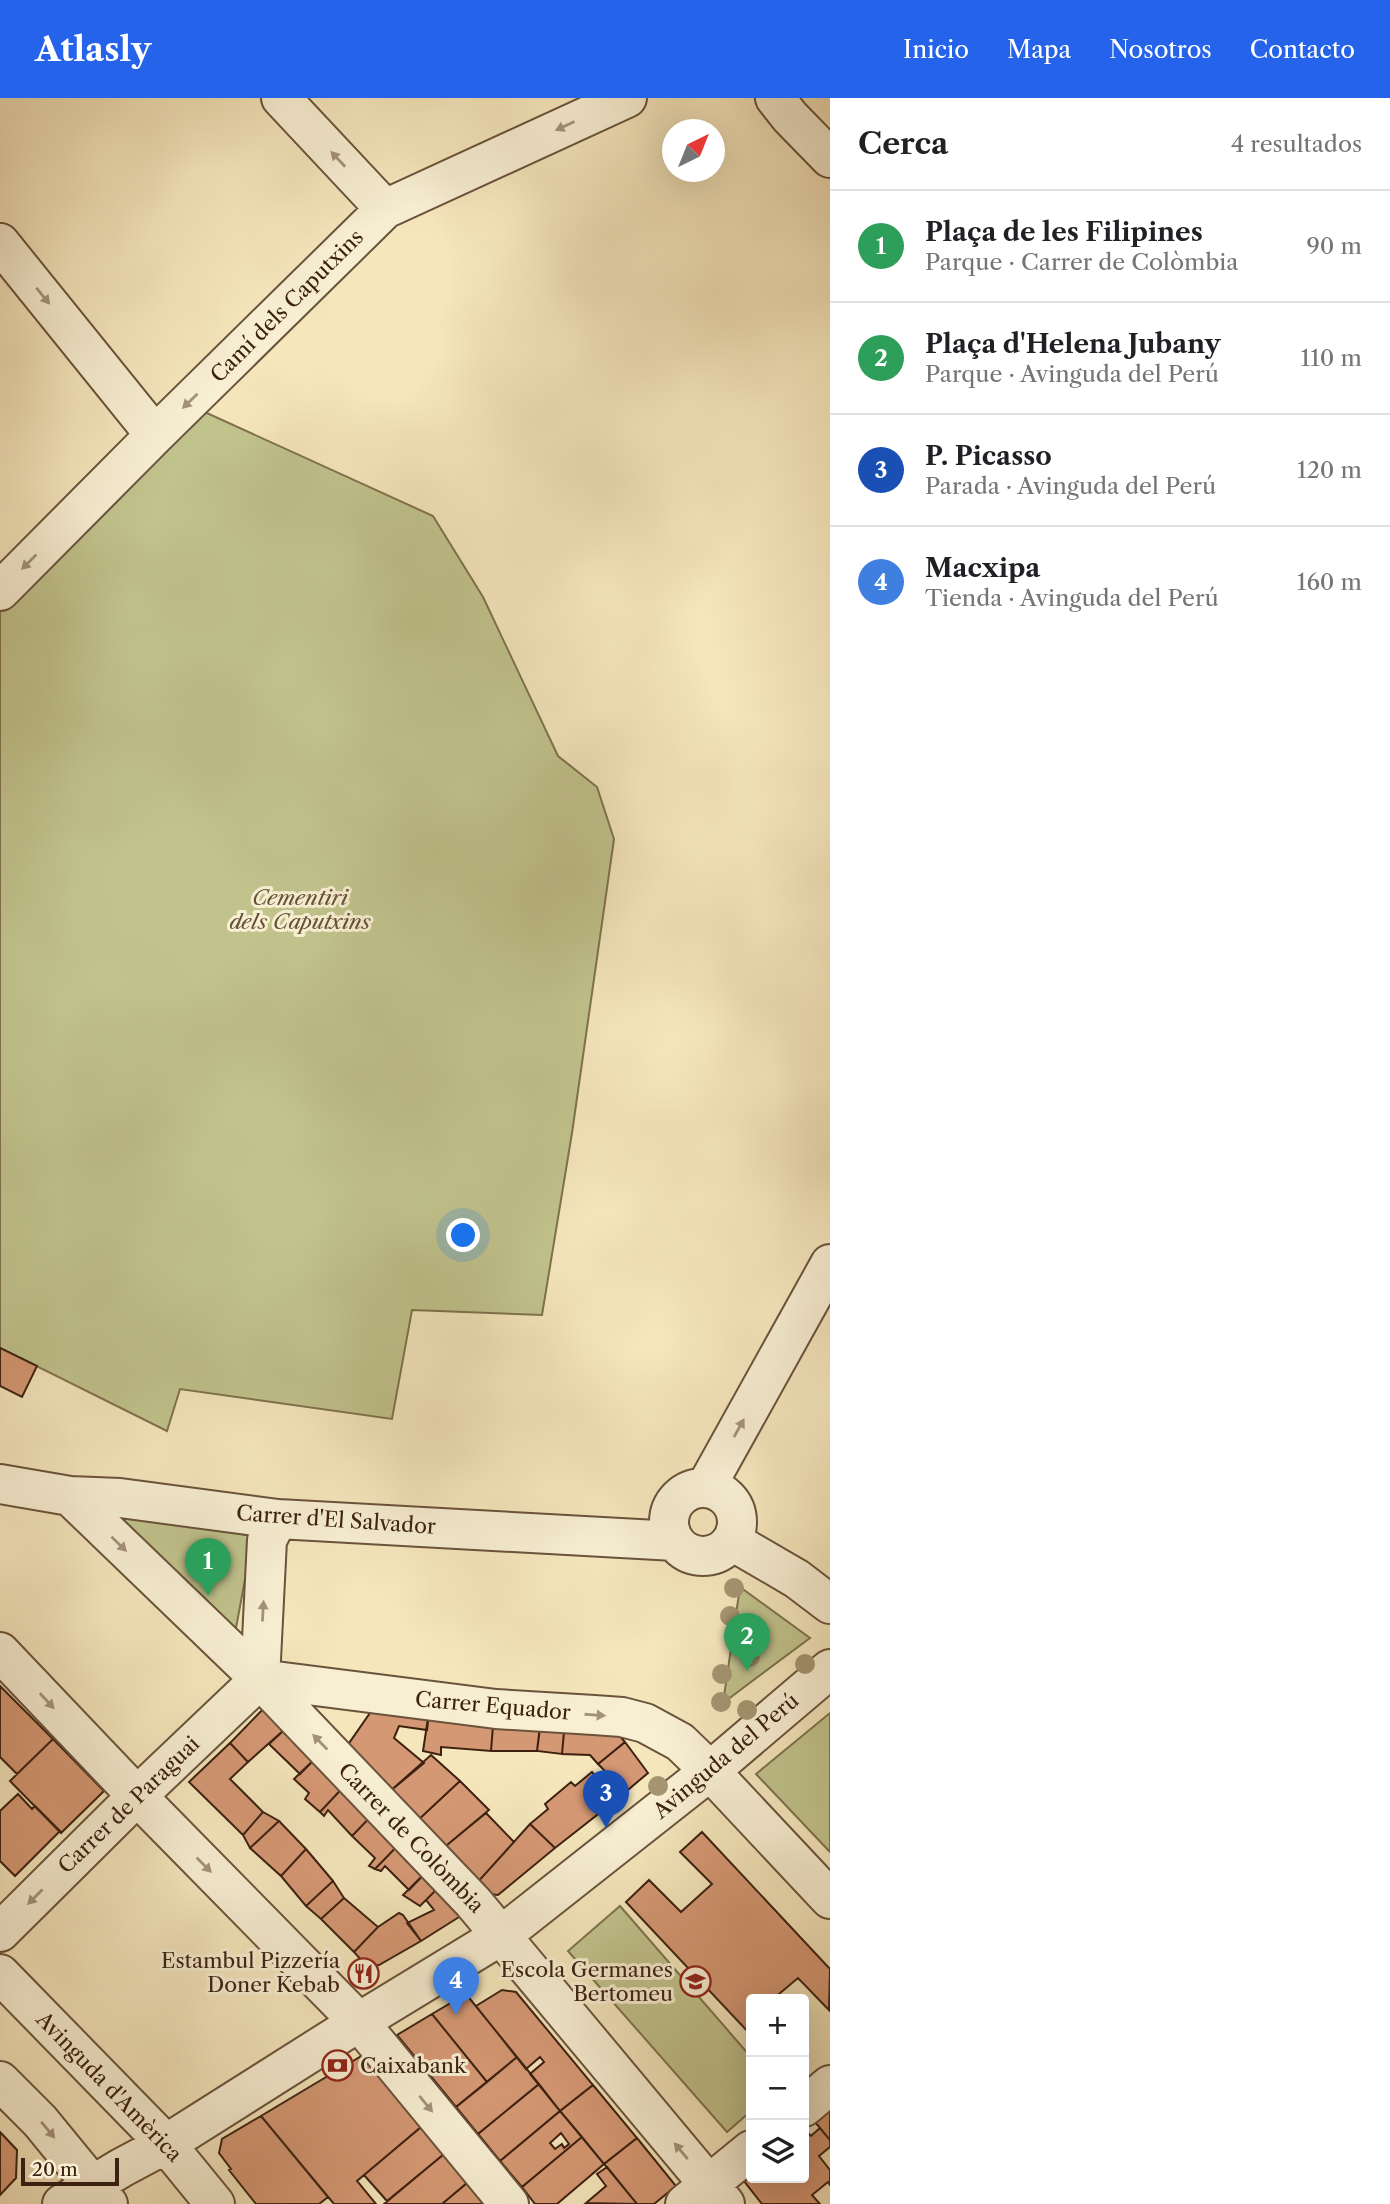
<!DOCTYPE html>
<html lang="es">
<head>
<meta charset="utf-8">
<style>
	body { margin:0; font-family:"Libre Caslon Text",serif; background:#f6f6f6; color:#202124 }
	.controls { position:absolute; right:21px; bottom:21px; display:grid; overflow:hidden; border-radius:7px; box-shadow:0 7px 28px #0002 }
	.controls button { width:63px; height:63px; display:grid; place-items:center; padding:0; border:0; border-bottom:2px solid #e0e0e0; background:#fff; color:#202124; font:35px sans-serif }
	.compass { position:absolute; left:662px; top:21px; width:63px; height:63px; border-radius:50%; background:#fff; box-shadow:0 7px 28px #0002; rotate:43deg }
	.scale { position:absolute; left:21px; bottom:18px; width:98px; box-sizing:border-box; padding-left:7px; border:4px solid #3c2110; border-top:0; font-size:19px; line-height:24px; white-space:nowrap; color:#3c2110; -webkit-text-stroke:5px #f8efd3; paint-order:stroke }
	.you { position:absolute; left:464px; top:1138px; width:24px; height:24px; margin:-18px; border:5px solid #fff; border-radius:50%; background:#1a73e8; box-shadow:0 0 0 10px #1a73e833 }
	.badge { display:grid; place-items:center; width:46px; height:46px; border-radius:50%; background:#2563eb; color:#fff; font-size:23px; font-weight:700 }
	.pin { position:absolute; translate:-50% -58px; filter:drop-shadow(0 2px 4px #0008) }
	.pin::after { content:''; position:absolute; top:37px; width:24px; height:21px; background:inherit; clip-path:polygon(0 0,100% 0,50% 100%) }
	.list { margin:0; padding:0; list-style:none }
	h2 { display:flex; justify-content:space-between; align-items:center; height:91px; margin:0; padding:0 28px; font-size:30px }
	h2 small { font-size:23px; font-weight:400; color:#757577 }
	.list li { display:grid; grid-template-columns:46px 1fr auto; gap:21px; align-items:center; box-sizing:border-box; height:112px; padding:0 28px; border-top:2px solid #e0e0e0 }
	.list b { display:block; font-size:26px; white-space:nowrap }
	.list p { margin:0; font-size:23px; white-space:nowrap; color:#757577 }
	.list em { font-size:23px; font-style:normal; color:#757577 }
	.icon { flex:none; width:38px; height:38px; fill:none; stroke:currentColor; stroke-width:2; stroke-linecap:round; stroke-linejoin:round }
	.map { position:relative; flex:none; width:830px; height:2106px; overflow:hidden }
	header { display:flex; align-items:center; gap:42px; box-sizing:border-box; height:98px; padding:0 35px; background:#2563eb; color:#fff }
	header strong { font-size:33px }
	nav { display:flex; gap:38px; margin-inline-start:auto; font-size:24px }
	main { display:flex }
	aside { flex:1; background:#fff }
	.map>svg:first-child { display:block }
	.green { fill:#c1c38d; stroke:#7e724e; stroke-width:2 }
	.building { fill:#d59874; stroke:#3c2110; stroke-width:2; fill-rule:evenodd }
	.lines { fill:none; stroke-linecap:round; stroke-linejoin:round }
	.minor-casing { stroke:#6a523b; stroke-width:42 }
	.minor { stroke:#f8efd3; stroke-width:38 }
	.tree { fill:#a59572 }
	.oneway { fill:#a3927b }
	.labels { text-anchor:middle; stroke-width:6; stroke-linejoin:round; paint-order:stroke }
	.street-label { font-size:21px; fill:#3c2110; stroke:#f8efd3 }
	.park-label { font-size:21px; font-style:italic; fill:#645236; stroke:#f8efd3 }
	.poi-label { font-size:21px; fill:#3c2110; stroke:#f8efd3; text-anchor:end }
</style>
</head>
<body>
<header>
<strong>Atlasly</strong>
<nav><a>Inicio</a><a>Mapa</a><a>Nosotros</a><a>Contacto</a></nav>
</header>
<main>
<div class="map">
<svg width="830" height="2106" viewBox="0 0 830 2106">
	<rect width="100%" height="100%" fill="#f5e6bc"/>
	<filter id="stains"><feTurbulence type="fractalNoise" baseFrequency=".00286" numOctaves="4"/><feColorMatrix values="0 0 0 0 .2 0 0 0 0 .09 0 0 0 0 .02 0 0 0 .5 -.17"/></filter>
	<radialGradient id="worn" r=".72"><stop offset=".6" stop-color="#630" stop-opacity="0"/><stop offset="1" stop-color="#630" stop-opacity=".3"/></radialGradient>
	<path class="green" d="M187,306L433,418L483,499L558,658L597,689L614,741L572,1035L542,1217L412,1212L392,1321L180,1291L167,1333L0,1250V494Z
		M97,1414L253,1438L231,1557Z
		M740,1489L810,1540L723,1605Z
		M830,1615V1754L756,1676Z
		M620,1808L751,1959V2013L727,2034L568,1853Z"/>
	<path class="building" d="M0,1250L37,1268L22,1299L0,1288Z
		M0,1588L53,1641L17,1676L0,1659Z
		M273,1601L294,1623L248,1664L230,1645Z
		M379,1602L430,1607L427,1632L399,1628L394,1640L424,1665L388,1695L345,1651Z
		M430,1607L494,1615L491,1653L441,1649V1657L423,1653Z
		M494,1615H542L537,1653H491Z
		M541,1620L565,1623L562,1656L537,1653Z
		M294,1623L323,1653L300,1676L269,1646Z
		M565,1623L609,1625L625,1644L598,1666L590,1657L562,1656Z
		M53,1641L104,1693L61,1735L10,1683Z
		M625,1644L648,1675L616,1702L603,1687L610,1678L598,1666Z
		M230,1645L248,1664L230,1681L263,1714L243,1737L189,1684Z
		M323,1653L350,1682L320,1714L305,1701L309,1695L294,1681Z
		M431,1657L460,1683L416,1724L388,1695Z
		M592,1674L616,1702L555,1750L530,1726L548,1711L545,1706L571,1684L575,1688Z
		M350,1682L379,1710L352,1738L328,1712L324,1718L320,1714Z
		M460,1683L489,1712L441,1752L416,1724Z
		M18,1696L32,1711L35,1708L60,1733L15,1778L0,1763V1713Z
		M379,1710L406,1739L375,1771L369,1768L375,1760L352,1738Z
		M263,1714L279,1723L250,1750L243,1737Z
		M486,1715L514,1744L475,1787L441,1752Z
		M279,1723L306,1751L281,1778L250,1750Z
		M530,1726L555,1750L498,1797L489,1796L475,1787Z
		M702,1734L830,1871L829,1912L798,1880L773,1901H751V1937L626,1804L649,1782L681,1814L712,1786L680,1754Z
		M406,1739L434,1766L409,1792L385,1768L381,1773L375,1771Z
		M306,1751L333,1783L306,1808L281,1778Z
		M434,1766L447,1781L420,1808L403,1797Z
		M447,1781L467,1814L421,1843L407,1825L434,1812L426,1802Z
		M333,1783L344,1800L321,1821L306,1808Z
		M344,1800L378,1829L354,1854L321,1821Z
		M399,1815L403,1817L421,1843L379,1867L372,1868L363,1864L354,1854L378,1829Z
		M502,1892L516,1894L593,1987L560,2013L530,1976L544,1964L540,1959L526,1971L476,1908Z
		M466,1896L517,1959L487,1984L432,1916Z
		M432,1916L487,1984L456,2009L397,1937Z
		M363,1957L421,2029L357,2083L376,2106H334L261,2018Z
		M517,1959L539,1986L478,2036L456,2009Z
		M539,1986L560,2013L500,2063L478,2036Z
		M593,1987L637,2040L604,2066L560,2013Z
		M830,2011V2042L815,2024Z
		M560,2013L582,2039L522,2089L500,2063ZM561,2035L569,2046L564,2050L562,2046L555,2051L550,2045Z
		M261,2018L328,2099L319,2106H256L229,2072L231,2071L219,2055L222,2041Z
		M421,2029L444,2056L387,2103L364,2077Z
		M820,2030L830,2042V2049L819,2058L830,2072V2087L828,2084L812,2097L820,2106H762L744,2083L751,2076V2080H804V2033L805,2032L811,2038Z
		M0,2034L17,2052L16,2080L0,2097Z
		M582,2039L604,2066L557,2106H535L522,2089Z
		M637,2040L676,2088L654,2106H637L604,2066Z
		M444,2056L467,2085L442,2106H384Z
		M607,2069L637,2106L586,2105L606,2088L597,2076Z
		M467,2085L485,2106H442Z"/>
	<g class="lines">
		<defs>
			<path id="minor" d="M281,0L385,111
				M775,0L790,19L830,60
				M0,145L155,337
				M0,493L155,337L385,111L627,0
				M0,1386L70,1398L120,1400L278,1421L675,1443
				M706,1389L830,1166
				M669 1424a34 34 0 1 1 68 0a34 34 0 1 1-68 0Z
				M70,1398L260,1581L473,1804L725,2106
				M732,1443L797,1481L830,1506
				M0,1554L137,1698L359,1924L509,2106
				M260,1581L496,1611L594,1617L622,1619L645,1625L680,1644L710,1673L830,1801
				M260,1581L267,1442L278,1421
				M0,1834L137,1698L260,1581
				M0,1876L166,2046L215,2106
				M0,1983L40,2023L108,2106
				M804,2009L830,1987
				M62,2106L121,2070L166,2046L359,1924L502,1837L710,1673L830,1571
				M685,2106L751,2052"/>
		</defs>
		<use href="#minor" class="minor-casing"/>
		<use href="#minor" class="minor"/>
	</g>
	<g class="tree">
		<circle cx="734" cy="1490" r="10"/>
		<circle cx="730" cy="1518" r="10"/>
		<circle cx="750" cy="1559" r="10"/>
		<circle cx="805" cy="1566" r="10"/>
		<circle cx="722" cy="1576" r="10"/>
		<circle cx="721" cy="1604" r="10"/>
		<circle cx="747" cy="1612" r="10"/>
		<circle cx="658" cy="1688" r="10"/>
	</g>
	<defs><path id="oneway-solid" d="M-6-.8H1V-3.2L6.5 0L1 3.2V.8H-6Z" transform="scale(1.75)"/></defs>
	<g class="oneway">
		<use href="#oneway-solid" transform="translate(565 28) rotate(155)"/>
		<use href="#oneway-solid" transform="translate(338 61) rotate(-133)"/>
		<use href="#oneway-solid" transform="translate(43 198) rotate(51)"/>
		<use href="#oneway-solid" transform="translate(190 303) rotate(136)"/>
		<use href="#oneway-solid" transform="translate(29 464) rotate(135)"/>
		<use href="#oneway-solid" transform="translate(739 1330) rotate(-61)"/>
		<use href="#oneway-solid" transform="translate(119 1446) rotate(44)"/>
		<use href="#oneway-solid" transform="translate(263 1513) rotate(-87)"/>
		<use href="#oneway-solid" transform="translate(47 1603) rotate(47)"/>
		<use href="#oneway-solid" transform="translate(595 1617) rotate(4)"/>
		<use href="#oneway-solid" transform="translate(320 1644) rotate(-134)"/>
		<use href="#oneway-solid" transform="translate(204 1767) rotate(45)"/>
		<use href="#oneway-solid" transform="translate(35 1799) rotate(135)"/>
		<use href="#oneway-solid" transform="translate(426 2006) rotate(51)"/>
		<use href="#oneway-solid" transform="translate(48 2032) rotate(50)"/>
		<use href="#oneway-solid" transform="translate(681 2053) rotate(-130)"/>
	</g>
	<defs>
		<symbol id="restaurant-ring" viewBox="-11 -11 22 22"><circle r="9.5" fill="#f8efd3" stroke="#8f2418" stroke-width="1.5"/><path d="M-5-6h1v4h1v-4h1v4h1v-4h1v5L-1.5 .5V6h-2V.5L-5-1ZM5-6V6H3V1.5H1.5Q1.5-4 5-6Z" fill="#8f2418"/></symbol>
		<symbol id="school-ring" viewBox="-11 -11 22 22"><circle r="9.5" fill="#f8efd3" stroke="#8f2418" stroke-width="1.5"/><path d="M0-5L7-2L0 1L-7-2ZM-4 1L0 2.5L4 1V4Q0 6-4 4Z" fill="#8f2418"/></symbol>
		<symbol id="bank-ring" viewBox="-11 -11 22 22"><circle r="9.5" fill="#f8efd3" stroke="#8f2418" stroke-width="1.5"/><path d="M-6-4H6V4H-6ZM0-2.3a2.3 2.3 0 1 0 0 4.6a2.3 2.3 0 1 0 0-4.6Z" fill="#8f2418"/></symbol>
	</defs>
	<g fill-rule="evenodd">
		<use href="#restaurant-ring" x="346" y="1858" width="35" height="35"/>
		<use href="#school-ring" x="678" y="1866" width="35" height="35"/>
		<use href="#bank-ring" x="320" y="1950" width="35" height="35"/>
	</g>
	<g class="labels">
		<g class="street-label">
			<text transform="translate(287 208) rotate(-45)" y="7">Camí dels Caputxins</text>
			<text transform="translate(336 1422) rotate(4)" y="7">Carrer d'El Salvador</text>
			<text transform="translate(493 1608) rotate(5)" y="7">Carrer Equador</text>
			<text transform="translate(726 1658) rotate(-40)" y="7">Avinguda del Perú</text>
			<text transform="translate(129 1707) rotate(-44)" y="7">Carrer de Paraguai</text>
			<text transform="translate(411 1740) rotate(46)" y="7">Carrer de Colòmbia</text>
			<text transform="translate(109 1989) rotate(46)" y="7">Avinguda d'Amèrica</text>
		</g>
		<g class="park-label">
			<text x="300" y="807">Cementiri<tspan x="300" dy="24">dels Caputxins</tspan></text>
		</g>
		<g class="poi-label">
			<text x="340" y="1870">Estambul Pizzería<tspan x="340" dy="24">Doner Kebab</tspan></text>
			<text x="673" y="1879">Escola Germanes<tspan x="673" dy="24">Bertomeu</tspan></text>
			<text x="360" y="1975" text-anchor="start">Caixabank</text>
		</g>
	</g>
	<rect width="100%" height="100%" filter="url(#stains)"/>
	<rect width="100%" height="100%" fill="url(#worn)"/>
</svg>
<div class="controls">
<button>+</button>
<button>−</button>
<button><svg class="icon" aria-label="layers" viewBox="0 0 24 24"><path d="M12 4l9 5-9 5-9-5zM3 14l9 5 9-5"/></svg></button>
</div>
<svg class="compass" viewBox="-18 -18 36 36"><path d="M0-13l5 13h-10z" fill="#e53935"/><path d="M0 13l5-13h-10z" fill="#757577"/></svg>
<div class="scale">20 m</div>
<div class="you"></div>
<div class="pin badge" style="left:208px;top:1498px;background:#2e9e5b">1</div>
<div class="pin badge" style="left:747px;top:1573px;background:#2e9e5b">2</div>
<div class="pin badge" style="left:606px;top:1730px;background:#1a4fb4">3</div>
<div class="pin badge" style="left:456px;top:1917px;background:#3f7fe0">4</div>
</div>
<aside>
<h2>Cerca<small>4 resultados</small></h2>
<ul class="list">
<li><span class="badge" style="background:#2e9e5b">1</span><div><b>Plaça de les Filipines</b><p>Parque · Carrer de Colòmbia</p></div><em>90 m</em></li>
<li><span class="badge" style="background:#2e9e5b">2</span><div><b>Plaça d'Helena Jubany</b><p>Parque · Avinguda del Perú</p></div><em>110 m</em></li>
<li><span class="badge" style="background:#1a4fb4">3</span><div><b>P. Picasso</b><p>Parada · Avinguda del Perú</p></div><em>120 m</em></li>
<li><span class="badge" style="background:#3f7fe0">4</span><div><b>Macxipa</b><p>Tienda · Avinguda del Perú</p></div><em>160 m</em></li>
</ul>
</aside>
</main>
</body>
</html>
